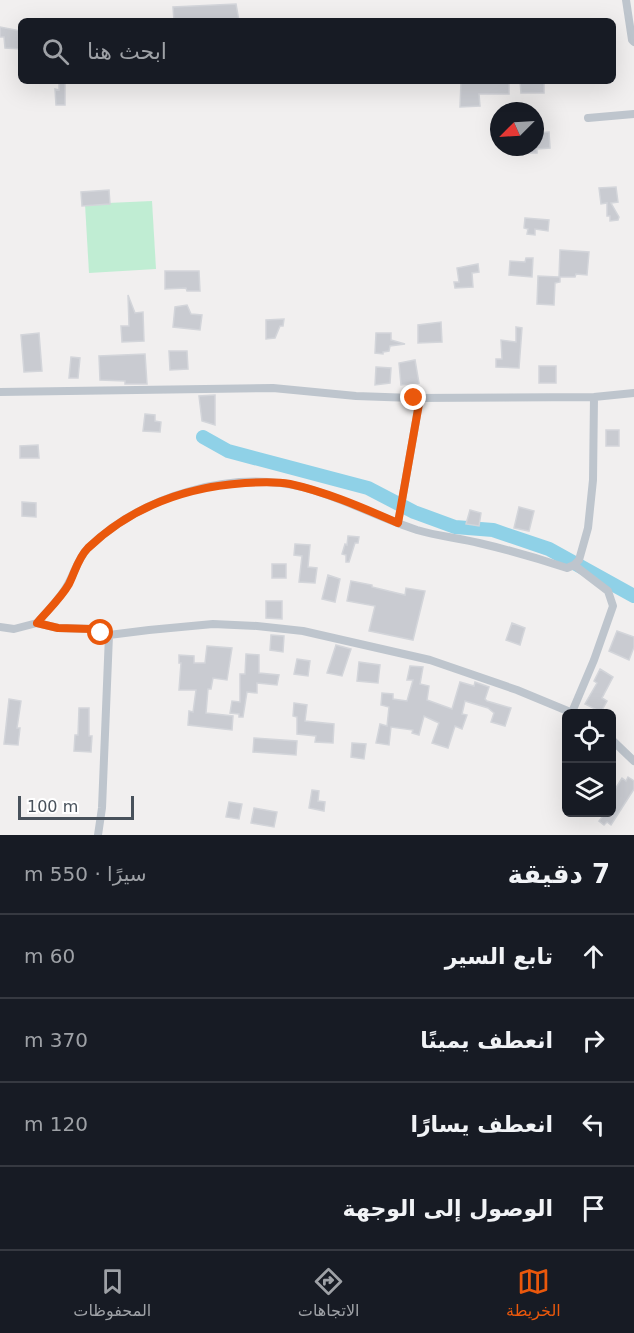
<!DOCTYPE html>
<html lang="ar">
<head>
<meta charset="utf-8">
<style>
	body { margin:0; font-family:"DejaVu Sans",Cairo,sans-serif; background:#20242c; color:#f1f3f6; direction:rtl }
	.controls { position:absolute; right:18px; bottom:18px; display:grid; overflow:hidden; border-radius:9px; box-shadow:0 6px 24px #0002 }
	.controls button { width:54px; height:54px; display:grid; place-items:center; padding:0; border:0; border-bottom:2px solid #363941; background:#171b24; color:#f1f3f6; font:30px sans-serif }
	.compass { position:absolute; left:490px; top:102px; width:54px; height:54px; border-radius:50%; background:#171b24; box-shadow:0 6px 24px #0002; rotate:246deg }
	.scale { position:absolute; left:18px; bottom:15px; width:116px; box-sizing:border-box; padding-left:6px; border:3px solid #48515b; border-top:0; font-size:16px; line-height:21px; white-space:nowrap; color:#48515b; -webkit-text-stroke:4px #fff; paint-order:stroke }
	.stop { position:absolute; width:18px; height:18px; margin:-14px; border:4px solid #ea580c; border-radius:50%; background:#fff }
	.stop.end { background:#ea580c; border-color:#fff; box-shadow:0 2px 6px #0008 }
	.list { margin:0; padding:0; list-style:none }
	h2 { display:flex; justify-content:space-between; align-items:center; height:78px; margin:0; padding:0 24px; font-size:26px }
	h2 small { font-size:20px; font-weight:400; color:#9ea1a6 }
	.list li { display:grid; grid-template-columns:39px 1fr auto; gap:18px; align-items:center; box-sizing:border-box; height:84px; padding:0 24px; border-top:2px solid #363941 }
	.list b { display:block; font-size:22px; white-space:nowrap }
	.list em { font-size:20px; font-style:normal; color:#9ea1a6 }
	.icon { flex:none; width:33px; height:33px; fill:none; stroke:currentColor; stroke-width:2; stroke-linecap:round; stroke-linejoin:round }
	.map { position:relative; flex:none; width:634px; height:835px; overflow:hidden; direction:ltr }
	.search { position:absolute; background:#171b24; box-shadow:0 6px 24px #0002; left:18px; right:18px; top:18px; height:66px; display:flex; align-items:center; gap:15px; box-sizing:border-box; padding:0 21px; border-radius:9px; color:#9ea1a6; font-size:22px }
	.sheet { height:414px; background:#171b24 }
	nav { display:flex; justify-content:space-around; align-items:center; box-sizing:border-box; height:84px; border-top:2px solid #363941; background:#171b24; font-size:16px; color:#9ea1a6 }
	nav a { display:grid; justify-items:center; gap:3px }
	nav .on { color:#ea580c }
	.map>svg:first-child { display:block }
	.green { fill:#c0edd3 }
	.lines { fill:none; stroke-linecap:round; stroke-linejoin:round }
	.river { stroke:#8fd1e7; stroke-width:14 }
	.building { fill:#c9cbd1; stroke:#d3d5da; stroke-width:1.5 }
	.street { stroke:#bec5cd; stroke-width:8 }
	.route { stroke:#ea580c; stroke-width:8 }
</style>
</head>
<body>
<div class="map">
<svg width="634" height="835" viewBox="0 0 634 835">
	<rect width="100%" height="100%" fill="#f1efef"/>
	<path class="green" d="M152,201L156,269L89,273L85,204Z"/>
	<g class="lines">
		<path class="river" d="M203,437L228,451L368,488L414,512L455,527L493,530L549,549L634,596"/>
	</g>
	<path class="building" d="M236,4L239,21H174L173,7Z
		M0,27L21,31V49L5,48L4,37H0Z
		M59,81H65V105H56L55,89L59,90Z
		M461,81H509V94H479L480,106L460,107Z
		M520,81H544V93H521Z
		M549,132L550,148L537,149V153H529V147H535V133Z
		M616,187L618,202L611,203L619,217L618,220L610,221V216H607V203L601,204L599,188Z
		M109,190L110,204L82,206L81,192Z
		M525,218L549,220L548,231L535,229V235L527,234L528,229L524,228Z
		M560,250L589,252L587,275L576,274L575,277H560V282L555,283L554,305L537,304L538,276L559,277Z
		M526,258H533L532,277L509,275L510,261L525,262Z
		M478,264L479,272L472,273L473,287L455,288L454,282H459L457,268Z
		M165,271H199L200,291H187L186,288L165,289Z
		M128,295L135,313L143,312L144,341L122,342L121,326H129Z
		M187,305L191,314L202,315L200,330L173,327L175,307Z
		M284,319L283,326H280L275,338L266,339V320Z
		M441,322L442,342L418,343V325Z
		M516,327L522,328L519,368L496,367V359H502L501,340L516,342Z
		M39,333L42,371L24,372L21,335Z
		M376,333H391V340L405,344L390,346L389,351L383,352V354L375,353Z
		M169,351H187L188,369L170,370Z
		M145,354L147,384H125V381L100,380L99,356Z
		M71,357L80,358L78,378H69Z
		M415,360L419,383L401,385L399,363Z
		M539,366H556V383H539Z
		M376,367L391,368L390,383L375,385Z
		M215,395V425L202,421L199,396Z
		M145,414L155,415V421L161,422L160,432L143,431Z
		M606,430H619V446H606Z
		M38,445L39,458H20V446Z
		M22,502L36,503V517L22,516Z
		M519,507L534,511L529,531L514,528Z
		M470,510L481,513L479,526L466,524Z
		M348,536L359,537L358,543H355L349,562H346V555L342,554L345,544L347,545Z
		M295,544L310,545L308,567L317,568L315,583L299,582L302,556L294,555Z
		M272,564H286V578H272Z
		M328,575L340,579L335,602L322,599Z
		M351,581L372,585V587L405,595L406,588L425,591L413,640L369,631L375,606L347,601Z
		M266,601H282V619L266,618Z
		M512,623L525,628L520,645L506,640Z
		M617,631L634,637V647L629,660L609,651Z
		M271,635L284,636L283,652L270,650Z
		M336,645L351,649L342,676L327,673Z
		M207,646L232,648L227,680L213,678L211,689H208L206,713L233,716L232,730L188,725L189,711L193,712L196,690H179L181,663H179V655L194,656V663H205Z
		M246,654L259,655V673L279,675L277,685L257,683V693L247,692L243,717H239V714L230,713L232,701L240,702V674H245Z
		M297,659L310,661L308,676L294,674Z
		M359,662L380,665L378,683L357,681Z
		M410,666L423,667L420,684L429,686L427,700L452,709L460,682L474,686L475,682L489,687L485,699L487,701L511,708L505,726L491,722L494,713L488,708L465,701L462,714L467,715L462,729L455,726L448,748L432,743L439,723L424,716L419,735L412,733L413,730L391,727L389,745L376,743L380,724L387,726L389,707L381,705L382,693L393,694V699L407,701L413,680H407Z
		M600,669L613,677L602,698L607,701L601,712L585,704L597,683L594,681Z
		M9,699L21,701L17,728H20L18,745L4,744Z
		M294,703L307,705L305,721L334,724L333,743L315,742L316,736L297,734V717L293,716Z
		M79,708H89V736H92L91,752L74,751L75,735H78Z
		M254,738L297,741L296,755L253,752Z
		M352,743L366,744L364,759L351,757Z
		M628,777L634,781V789L611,825L607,822L604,825L599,821L605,813H612V794L622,778L626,781Z
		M312,790L319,791L318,801L325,802L324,811L309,808Z
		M229,802L242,804L239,819L226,817Z
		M254,808L277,812L274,827L251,823Z"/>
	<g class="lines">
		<path class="street" d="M626,0L632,40L634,42
			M588,118L634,114
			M0,392L273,388L356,396L413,398L594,397L634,393
			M398,523L420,398
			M37,623C47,611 61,598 68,584C75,572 78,558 88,548C143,495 232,469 306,488C345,499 380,518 417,530C437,536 458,538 479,543C509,550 537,558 567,568L574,565L579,560L588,528L593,480L594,397
			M0,627L14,629L37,623L58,628L92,629L109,635L149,630L213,624L257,626L303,631L430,660L517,690L575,714
			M572,712L594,660L613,606L608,591L574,565
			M612,740L634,761
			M98,835L102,808L109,635"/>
	</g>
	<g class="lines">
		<path class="route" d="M101,633L92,629L58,628L37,623C47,611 61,598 69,584C75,572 78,558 88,548C132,506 186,487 245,483C260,482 275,481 290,484C327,492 363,508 398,523L420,398H414"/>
	</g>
</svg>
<div class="controls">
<button><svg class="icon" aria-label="locate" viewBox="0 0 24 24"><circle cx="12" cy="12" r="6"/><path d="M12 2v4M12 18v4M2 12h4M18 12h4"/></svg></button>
<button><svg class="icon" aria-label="layers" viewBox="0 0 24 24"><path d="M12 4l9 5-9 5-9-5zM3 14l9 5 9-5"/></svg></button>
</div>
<svg class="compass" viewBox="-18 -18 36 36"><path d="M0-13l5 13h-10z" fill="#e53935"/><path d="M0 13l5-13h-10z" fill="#9ea1a6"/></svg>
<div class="scale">100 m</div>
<div class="stop" style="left:101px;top:633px"></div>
<div class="stop end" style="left:414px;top:398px"></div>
<div class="search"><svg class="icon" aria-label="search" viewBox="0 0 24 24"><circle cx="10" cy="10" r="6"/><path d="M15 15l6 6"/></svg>ابحث هنا</div>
</div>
<section class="sheet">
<h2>7 دقيقة<small>سيرًا · 550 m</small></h2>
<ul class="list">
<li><svg class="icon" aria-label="ahead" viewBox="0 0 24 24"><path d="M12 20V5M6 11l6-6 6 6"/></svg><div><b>تابع السير</b></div><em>60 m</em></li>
<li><svg class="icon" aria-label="right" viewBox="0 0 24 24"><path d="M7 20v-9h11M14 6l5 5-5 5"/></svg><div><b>انعطف يمينًا</b></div><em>370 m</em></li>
<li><svg class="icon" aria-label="left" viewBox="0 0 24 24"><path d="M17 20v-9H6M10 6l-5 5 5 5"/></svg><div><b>انعطف يسارًا</b></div><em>120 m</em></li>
<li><svg class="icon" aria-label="arrive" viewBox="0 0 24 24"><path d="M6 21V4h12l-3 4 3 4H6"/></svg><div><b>الوصول إلى الوجهة</b></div></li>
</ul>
</section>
<nav>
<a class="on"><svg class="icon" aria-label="map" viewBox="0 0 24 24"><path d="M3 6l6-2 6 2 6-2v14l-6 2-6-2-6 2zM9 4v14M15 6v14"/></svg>الخريطة</a>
<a><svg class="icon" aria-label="directions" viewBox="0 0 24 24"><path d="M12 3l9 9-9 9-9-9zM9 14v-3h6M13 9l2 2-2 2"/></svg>الاتجاهات</a>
<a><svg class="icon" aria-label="saved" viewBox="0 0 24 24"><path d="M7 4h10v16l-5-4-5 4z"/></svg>المحفوظات</a>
</nav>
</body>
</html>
